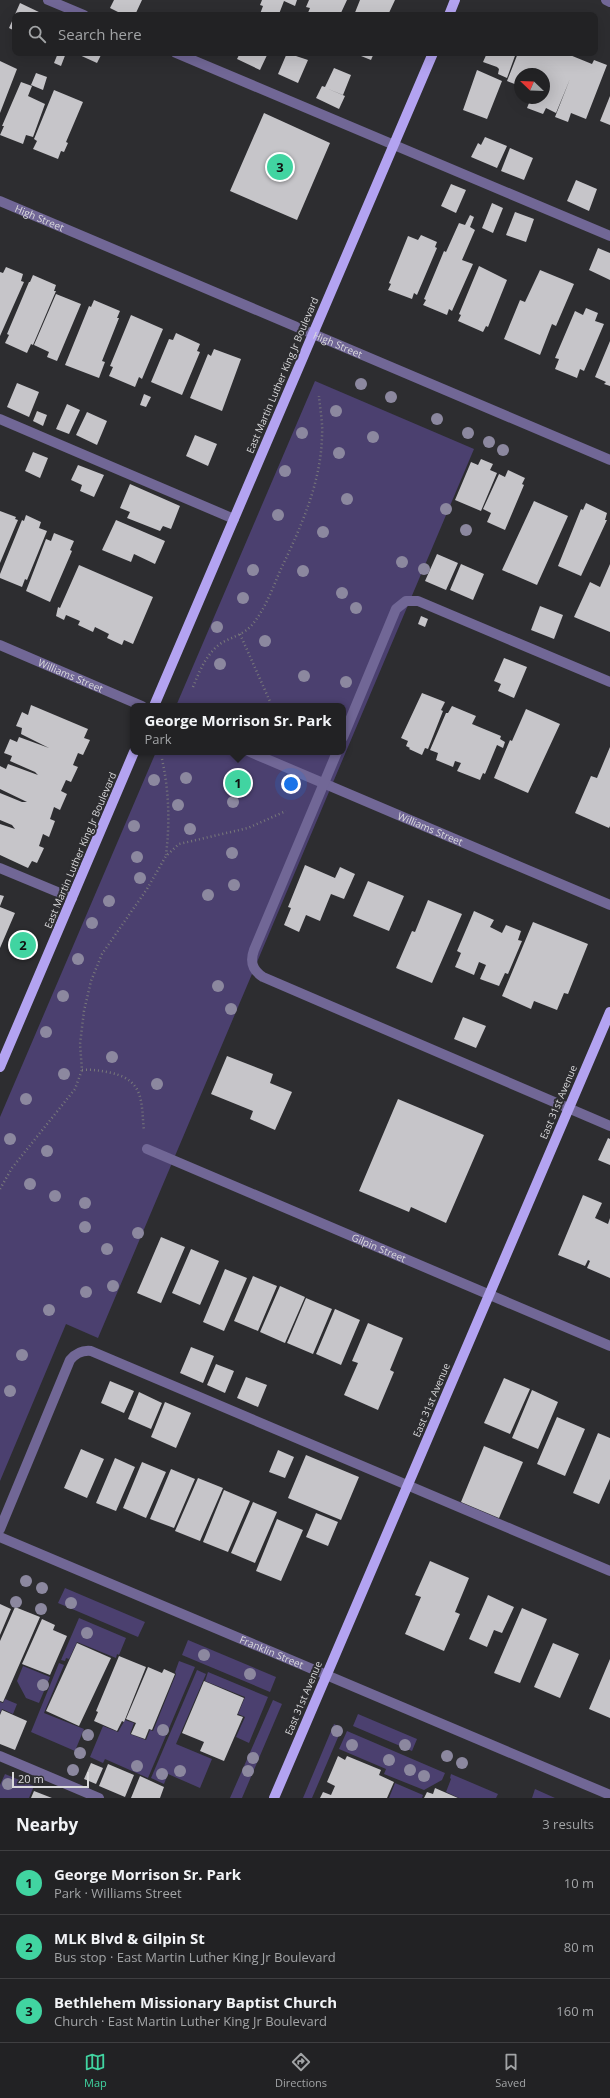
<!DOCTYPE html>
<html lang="en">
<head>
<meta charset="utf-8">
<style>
	body { margin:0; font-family:"Open Sans",sans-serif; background:#2a2a2c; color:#f1f3f6 }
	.compass { position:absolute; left:514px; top:68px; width:36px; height:36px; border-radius:50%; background:#222224; box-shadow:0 4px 16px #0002; rotate:293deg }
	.scale { position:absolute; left:12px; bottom:10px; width:77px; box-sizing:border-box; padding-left:4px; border:2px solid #dadadc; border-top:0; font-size:11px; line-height:14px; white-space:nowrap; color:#dadadc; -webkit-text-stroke:3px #2d2d30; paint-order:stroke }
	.you { position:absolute; left:291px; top:784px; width:14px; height:14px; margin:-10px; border:3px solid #fff; border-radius:50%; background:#1a73e8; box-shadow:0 0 0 6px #1a73e833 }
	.badge { display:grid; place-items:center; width:26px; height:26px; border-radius:50%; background:#41d4a1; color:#111; font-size:13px; font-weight:700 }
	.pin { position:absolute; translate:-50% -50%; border:2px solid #fff; box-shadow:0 1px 4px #0006 }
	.popup { position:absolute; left:130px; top:703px; width:216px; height:52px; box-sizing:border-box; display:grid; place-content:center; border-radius:8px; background:#222224; filter:drop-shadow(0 1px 3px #0005); font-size:13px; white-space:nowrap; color:#a2a4a6 }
	.popup b { font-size:15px; color:#f1f3f6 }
	.popup::after { content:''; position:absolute; left:50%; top:100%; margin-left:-8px; border:8px solid transparent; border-top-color:#222224 }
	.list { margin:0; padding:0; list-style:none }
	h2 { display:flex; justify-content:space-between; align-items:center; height:52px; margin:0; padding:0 16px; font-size:17px }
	h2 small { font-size:13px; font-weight:400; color:#a2a4a6 }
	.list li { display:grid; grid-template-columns:26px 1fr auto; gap:12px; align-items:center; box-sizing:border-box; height:64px; padding:0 16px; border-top:1px solid #3f3f41 }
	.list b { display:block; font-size:15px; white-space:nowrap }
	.list p { margin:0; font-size:13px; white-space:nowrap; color:#a2a4a6 }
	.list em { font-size:13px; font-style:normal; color:#a2a4a6 }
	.icon { flex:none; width:22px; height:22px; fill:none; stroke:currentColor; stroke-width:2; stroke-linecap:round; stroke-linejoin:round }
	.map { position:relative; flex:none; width:610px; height:1798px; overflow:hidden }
	.search { position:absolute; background:#222224; box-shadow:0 4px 16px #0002; left:12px; right:12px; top:12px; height:44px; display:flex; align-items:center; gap:10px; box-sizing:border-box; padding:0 14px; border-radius:8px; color:#a2a4a6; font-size:15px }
	.sheet { height:244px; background:#222224 }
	nav { display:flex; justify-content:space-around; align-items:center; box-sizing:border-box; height:56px; border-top:1px solid #3f3f41; background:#222224; font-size:11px; color:#a2a4a6 }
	nav a { display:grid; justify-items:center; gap:2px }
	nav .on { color:#41d4a1 }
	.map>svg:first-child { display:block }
	.green { fill:#4b406f }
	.building { fill:#c6c5c9 }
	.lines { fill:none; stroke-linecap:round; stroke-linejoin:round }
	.path { stroke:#78787a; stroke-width:2.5; stroke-dasharray:1 3; stroke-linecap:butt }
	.minor { stroke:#716796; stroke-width:10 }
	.major { stroke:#b3a3f1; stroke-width:10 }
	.tree { fill:#8c889f }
	.labels { text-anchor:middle; stroke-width:4; stroke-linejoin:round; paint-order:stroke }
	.street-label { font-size:10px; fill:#dadadc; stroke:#2d2d30 }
</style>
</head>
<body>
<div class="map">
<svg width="610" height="1798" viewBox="0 0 610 1798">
	<rect width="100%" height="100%" fill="#2d2d30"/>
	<path class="green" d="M315,381L474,449L98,1338L66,1324L0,1481V1117L156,752H343V706H176Z
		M65,1588L145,1622L138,1637L58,1603Z
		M79,1618L126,1638L119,1655L117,1654L116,1658L77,1642L69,1659L66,1658L65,1661L61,1660Z
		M188,1640L276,1677L270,1692L182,1655Z
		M179,1661L195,1667L148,1778L105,1759L103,1763L90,1757L103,1726L118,1732L125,1720L134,1723L130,1734L146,1740L150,1730L153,1731L176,1674L175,1672Z
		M59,1663L64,1665L44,1713L84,1729L75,1751L31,1732Z
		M23,1666L50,1677L39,1703L26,1698L17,1681Z
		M197,1670L206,1674L176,1744L212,1759L200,1788L168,1774L164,1784L151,1778Z
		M208,1672L268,1697L249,1743L236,1737L245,1717L238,1714L245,1697L205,1681Z
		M5,1699L17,1704L13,1714L2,1709L0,1713V1702L3,1703Z
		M273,1700L282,1704L242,1798H230Z
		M358,1714L417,1739L412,1751L353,1726Z
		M334,1724L342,1728L312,1798H303Z
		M347,1731L445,1773L442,1780L424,1790L384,1774L386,1769L339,1749Z
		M5,1774L34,1786L29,1798H0V1785Z
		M451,1774L498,1794L496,1798H459L446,1792L451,1779L450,1778Z
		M395,1783L423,1795L422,1798H389Z
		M535,1789L555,1798H532Z"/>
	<path class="building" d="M114,0H142L135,15H124L110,8Z
		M262,0H297L295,6L284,1L279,14L276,13L275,15L260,14L263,6L260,5Z
		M309,0H347L340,15H307L310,8L306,7Z
		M360,0H395L388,15H354Z
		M20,3L41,13L40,15H15V31L9,28Z
		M58,53H66L61,66L54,63Z
		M75,53H102L97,63Z
		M240,53H268L260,70L237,59Z
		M287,53L308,60L298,83L278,74Z
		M362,53H374L371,60L361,56Z
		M487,53H516L507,78L498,74L499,69L497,67L483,62Z
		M518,53H548L539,74H520V86L507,81Z
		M548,53H565L592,64L594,60L607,65L586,119L571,113L568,122L555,117L570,79L556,113L546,108L543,114L527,108L531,98H544V74H539Z
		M0,61L17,69L0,113Z
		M334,68L351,75L343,95L326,88L345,96L339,109L316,98L322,86L325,87Z
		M477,70L502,81L487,119L463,110Z
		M36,73L47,77L43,90L31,85Z
		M21,82L32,86L28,96L45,104L33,137L26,135L23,144L0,135L4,126H2Z
		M54,90L83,102L66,142L68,143L64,152L61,151L58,159L33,149L37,141L34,139Z
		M610,96V125L600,121Z
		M264,113L330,143L297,220L230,191Z
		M485,137L507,146L497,168L471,157L478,143L481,145Z
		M510,148L533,158L524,180L501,171Z
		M576,180L597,189L589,211L567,201Z
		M451,184L466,190L456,213L441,206Z
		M492,203L503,208L493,233L482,228Z
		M515,212L534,219L526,242L506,235Z
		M470,215L474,217L470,227L475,230L462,260L473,264L452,311L449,309L447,315L423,305L426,300L424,299L444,251L446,252L459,223L465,225Z
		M421,235L437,242L435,247L437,248L417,295L414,293L412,299L388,290L391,284L389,283L408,236L418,240Z
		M598,248L610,253V280L589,270Z
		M479,266L507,280L488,327L486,326L483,332L458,321L461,315L459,314Z
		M6,267L23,274L21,281L24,282L0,336V272L3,273Z
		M540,270L574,284L556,326L552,324L540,355L504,339L520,300L525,302Z
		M33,275L56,285L54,291H56L33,345L31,344L27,353L5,343L9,335L7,334L29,282H30Z
		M56,294L81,304L57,361L47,357L49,352L34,345Z
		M94,300L120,311L117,318H119L102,361L105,362L99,378L65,365L89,306L91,307Z
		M586,308L598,313L595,321L604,324L584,371L580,369L577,378L555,369L559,359L555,358L575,311L583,315Z
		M131,315L163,329L142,379L139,377L135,387L109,376L113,367L110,366Z
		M176,333L200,344L197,351L200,352L182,395L151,382L169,339L173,340Z
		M610,341V386L604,384L606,382L595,377Z
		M214,349L241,359L222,411L190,398L208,354L211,356Z
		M17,383L39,392L29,417L7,407Z
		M144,394L151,397L146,407L140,405Z
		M67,404L80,410L69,434L56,429Z
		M37,411L47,415L43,426L33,421Z
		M87,412L107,421L97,445L76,435Z
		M195,435L217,444L208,466L186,456Z
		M33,452L48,458L40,478L25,471Z
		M481,459L493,464L490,470L497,473L481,511L455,500L471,462L478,465Z
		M78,465L104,475L94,497L80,491L82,485L71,480Z
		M508,470L525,478L522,484L524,485L505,530L487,522L491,513L483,509L499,474L505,477Z
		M130,484L180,506L171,529L163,526L160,531L127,518L130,512L120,508Z
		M534,501L568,516L537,585L502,570Z
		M586,503L607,513L605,520H607L581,576L558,566L581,509L583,510Z
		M0,511L16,517L15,519L18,520L0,563Z
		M26,515L41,522L39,528L47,531L27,580L25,579L22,587L0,578V574L22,520L24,521Z
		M116,520L165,541L155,564L134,554L131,562L102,550Z
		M54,533L74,541L70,550L72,551L50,602L26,591L46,539L51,541Z
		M437,554L458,563L446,590L425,581Z
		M461,564L484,574L473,600L450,590Z
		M610,564V632L574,617L590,582L600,587Z
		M79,565L153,597L133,644L124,640L122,645L107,638L109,634L95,627L93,632L78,625L80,621L66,615L64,620L56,616L58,607L60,608Z
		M540,606L563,615L554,639L531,630Z
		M421,616L428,619L425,627L418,624Z
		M504,658L527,667L514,698L498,691L501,684L494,681Z
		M422,693L445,702L441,710L443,711L428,749L425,748L422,755L409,749L410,748L406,746L408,741L401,738Z
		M31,705L88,729L84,738L90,740L83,755L78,753L73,765L78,767L71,782L66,780L61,791L67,794L60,810L54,807L50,819L55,821L49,837L43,834L39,846L44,848L37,863L32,861L28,868L0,855V824L15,829L12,825L0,820V793L22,802H27L0,789V766L6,769L8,764L38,775L35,772L10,761L12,756L4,753L10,739L17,742L19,737L49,748L21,734L22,728L16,726L22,712L28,715Z
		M452,706L476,716L472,724L501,736L500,739L505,742L503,748L497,745L485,774L483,773L480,780L457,771L461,763L455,761L453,767L436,760L438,753L430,750L446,713H448Z
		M526,709L560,724L528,793L494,778L510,740L512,741Z
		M610,747V826L609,828L575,813L591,776L597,778Z
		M305,865L335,878L340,867L355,874L344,899L331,894L320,921L306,915L299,932L284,925L291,908L288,907Z
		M368,881L404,896L389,931L353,916Z
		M0,895L4,896L0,906Z
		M428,900L462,914L432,983L396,968L412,931L415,932Z
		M0,907L15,913L0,948Z
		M474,911L494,920L490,927L502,933L506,925L521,931L518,940L522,941L508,974L505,973L499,986L480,979L486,965L479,962L474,975L455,967L461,953L457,951Z
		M533,922L588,944L568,994L564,993L557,1010L534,1001L531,1009L502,996Z
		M463,1017L486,1026L476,1048L454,1039Z
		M227,1056L273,1074L270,1083L292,1092L275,1130L250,1119L253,1111L211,1094Z
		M398,1099L484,1135L446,1223L411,1207L409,1212L359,1191Z
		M608,1138L610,1139V1165L598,1160Z
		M583,1195L602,1203L595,1218L608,1224L610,1218V1278L587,1268L590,1261L588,1260L585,1266L558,1255Z
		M161,1237L185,1247L161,1303L137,1293Z
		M191,1249L219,1261L200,1305L172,1293Z
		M225,1269L247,1278L224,1331L203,1322Z
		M253,1276L277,1286L258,1331L234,1321Z
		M280,1286L305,1297L285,1343L260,1332Z
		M306,1298L332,1309L313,1354L287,1343Z
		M335,1309L360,1320L341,1365L316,1354Z
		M368,1323L403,1338L390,1370L394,1372L378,1410L344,1395L358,1363L352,1361Z
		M191,1347L214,1356L203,1383L180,1373Z
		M216,1364L234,1371L225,1393L207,1385Z
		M246,1377L267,1385L258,1407L237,1398Z
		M504,1378L530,1389L510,1434L484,1423Z
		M110,1381L134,1391L124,1413L101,1403Z
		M532,1390L558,1402L538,1449L512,1438Z
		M139,1392L162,1403L151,1429L128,1419Z
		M165,1402L191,1413L176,1448L151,1437Z
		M557,1417L585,1429L565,1476L537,1464Z
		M598,1433L610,1438V1479L599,1504L573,1493Z
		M484,1446L523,1462L499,1518L461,1502Z
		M81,1449L104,1459L87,1498L64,1488Z
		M278,1450L294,1457L285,1478L269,1472Z
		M306,1455L359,1477L341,1520L288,1498Z
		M115,1458L135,1467L116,1511L96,1503Z
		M142,1462L166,1472L146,1518L123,1508Z
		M171,1469L195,1479L174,1528L150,1519Z
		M198,1478L223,1488L200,1541L175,1531Z
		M224,1490L250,1501L228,1552L203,1542Z
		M253,1502L277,1512L255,1563L231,1553Z
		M316,1513L338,1522L328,1546L306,1537Z
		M277,1519L303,1530L281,1581L256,1571Z
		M430,1561L469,1578L455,1612L460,1614L444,1651L405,1634L421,1597L415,1595Z
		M488,1595L514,1607L502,1633L494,1630L487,1647L469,1639Z
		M0,1604L11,1609L0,1635Z
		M15,1607L40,1617L3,1702L0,1701V1641Z
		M522,1608L547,1619L520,1683L494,1673Z
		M42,1619L55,1625L53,1630L67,1636L50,1675L22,1664Z
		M77,1643L111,1658L79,1726L46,1711Z
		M553,1643L579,1654L560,1698L534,1687Z
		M119,1656L146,1667L124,1722L122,1721L117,1731L94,1721L98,1712L96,1711Z
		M610,1659V1718L589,1709Z
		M148,1667L162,1673L164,1669L175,1674L152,1730L149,1729L145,1739L131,1734L136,1723L126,1719Z
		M204,1681L244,1698L237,1715L243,1717L224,1761L200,1751L204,1742L182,1733Z
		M2,1710L27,1721L15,1750L0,1744V1715Z
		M338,1756L345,1760L347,1756L381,1770L379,1775L394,1782L387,1798H320L323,1792L331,1795L335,1786L327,1782Z
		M91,1763L103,1768L96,1784L84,1779Z
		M108,1764L134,1775L125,1797L99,1786Z
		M140,1776L164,1787L160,1798H131Z
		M435,1788L458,1798H424L427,1792L433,1794Z
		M34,1791L52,1798H31Z"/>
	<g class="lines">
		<path class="path" d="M240,634L272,706
			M193,687C200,670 207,652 223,642C233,637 244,634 252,625C265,609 272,590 280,571C300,529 321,484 322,436C323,423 320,409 319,396
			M162,759C169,791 170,822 166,855
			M82,1070C92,1069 102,1071 112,1073C145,1081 141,1103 144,1131
			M0,1189L12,1168L75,1089L82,1070L80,1044L84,1011L91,981L102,954L147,889L166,856L179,844L248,828L286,811"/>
		<g class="minor">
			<path d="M48,0L84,15"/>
			<path d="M606,0L610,2"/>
			<path d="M176,53L610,236"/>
			<path id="s1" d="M0,201L610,460"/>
			<path d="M0,419L234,519"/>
			<path id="s2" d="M0,645L142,706"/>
			<path d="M343,737L396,609L406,601H418L610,682"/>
			<path id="s3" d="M250,752L610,905"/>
			<path d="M337,752L254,950C250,961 252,970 263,977L610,1126"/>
			<path d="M0,868L72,898"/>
			<path id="s4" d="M147,1149L610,1346"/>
			<path d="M0,1529L70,1360C76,1353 82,1350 91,1351L610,1571"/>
			<path id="s5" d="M0,1537L610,1795"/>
			<path d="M0,1756L99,1798"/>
		</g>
		<path class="major" d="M449,15L455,0
			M154,706L433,53
			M0,1067L134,752
			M274,1798L610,1012"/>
	</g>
	<g class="tree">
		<circle cx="361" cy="384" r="6"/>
		<circle cx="391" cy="397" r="6"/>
		<circle cx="336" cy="411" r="6"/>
		<circle cx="437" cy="419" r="6"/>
		<circle cx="302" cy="433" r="6"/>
		<circle cx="468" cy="433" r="6"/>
		<circle cx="373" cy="437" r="6"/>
		<circle cx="489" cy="442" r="6"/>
		<circle cx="503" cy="450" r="6"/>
		<circle cx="339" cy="453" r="6"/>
		<circle cx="285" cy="471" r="6"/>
		<circle cx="347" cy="499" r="6"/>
		<circle cx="446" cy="509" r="6"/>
		<circle cx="278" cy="515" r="6"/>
		<circle cx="466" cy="530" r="6"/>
		<circle cx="323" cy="532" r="6"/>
		<circle cx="402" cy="562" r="6"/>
		<circle cx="424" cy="569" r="6"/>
		<circle cx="253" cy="570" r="6"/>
		<circle cx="303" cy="571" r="6"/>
		<circle cx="342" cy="593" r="6"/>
		<circle cx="243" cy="598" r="6"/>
		<circle cx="356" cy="608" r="6"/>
		<circle cx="217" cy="627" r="6"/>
		<circle cx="265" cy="641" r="6"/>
		<circle cx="220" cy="664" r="6"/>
		<circle cx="304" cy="676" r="6"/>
		<circle cx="346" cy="682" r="6"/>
		<circle cx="186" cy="778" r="6"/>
		<circle cx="154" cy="780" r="6"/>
		<circle cx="233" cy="802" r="6"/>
		<circle cx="178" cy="805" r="6"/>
		<circle cx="134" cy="826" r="6"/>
		<circle cx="190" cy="829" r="6"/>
		<circle cx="232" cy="853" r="6"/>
		<circle cx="137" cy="857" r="6"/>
		<circle cx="140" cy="878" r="6"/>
		<circle cx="234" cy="885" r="6"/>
		<circle cx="208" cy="895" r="6"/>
		<circle cx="109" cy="901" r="6"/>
		<circle cx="92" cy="923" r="6"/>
		<circle cx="78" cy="959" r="6"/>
		<circle cx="218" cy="986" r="6"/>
		<circle cx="63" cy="996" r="6"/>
		<circle cx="231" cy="1009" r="6"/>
		<circle cx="46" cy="1032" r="6"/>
		<circle cx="112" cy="1057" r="6"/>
		<circle cx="64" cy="1074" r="6"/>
		<circle cx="157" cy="1084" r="6"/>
		<circle cx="26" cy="1099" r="6"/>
		<circle cx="10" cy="1139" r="6"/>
		<circle cx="47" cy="1151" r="6"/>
		<circle cx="30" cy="1184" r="6"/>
		<circle cx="55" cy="1196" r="6"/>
		<circle cx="85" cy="1203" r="6"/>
		<circle cx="85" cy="1227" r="6"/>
		<circle cx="138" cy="1233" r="6"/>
		<circle cx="107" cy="1249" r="6"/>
		<circle cx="113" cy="1286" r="6"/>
		<circle cx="86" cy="1292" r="6"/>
		<circle cx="49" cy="1310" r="6"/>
		<circle cx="22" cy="1355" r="6"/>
		<circle cx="10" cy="1391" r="6"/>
		<circle cx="26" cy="1581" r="6"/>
		<circle cx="42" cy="1588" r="6"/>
		<circle cx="16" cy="1602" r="6"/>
		<circle cx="71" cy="1603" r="6"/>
		<circle cx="41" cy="1609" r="6"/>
		<circle cx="87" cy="1633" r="6"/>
		<circle cx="204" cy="1655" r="6"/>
		<circle cx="250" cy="1674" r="6"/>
		<circle cx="43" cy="1685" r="6"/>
		<circle cx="163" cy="1730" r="6"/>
		<circle cx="337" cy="1731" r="6"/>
		<circle cx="88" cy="1735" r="6"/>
		<circle cx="352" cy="1745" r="6"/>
		<circle cx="405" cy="1745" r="6"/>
		<circle cx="80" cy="1753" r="6"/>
		<circle cx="447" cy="1756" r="6"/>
		<circle cx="253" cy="1758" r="6"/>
		<circle cx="389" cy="1760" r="6"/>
		<circle cx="462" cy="1763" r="6"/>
		<circle cx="137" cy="1766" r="6"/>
		<circle cx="73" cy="1770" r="6"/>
		<circle cx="410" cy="1770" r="6"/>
		<circle cx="180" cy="1771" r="6"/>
		<circle cx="248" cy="1771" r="6"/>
		<circle cx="162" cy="1774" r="6"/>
		<circle cx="424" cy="1776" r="6"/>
		<circle cx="8" cy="1784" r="6"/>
	</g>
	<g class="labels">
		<g class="street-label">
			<text dy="4" stroke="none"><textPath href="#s1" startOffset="43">High Street</textPath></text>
			<text dy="4" stroke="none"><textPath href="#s1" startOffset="367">High Street</textPath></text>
			<text transform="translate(282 375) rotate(-67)" y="4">East Martin Luther King Jr Boulevard</text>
			<text dy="4" stroke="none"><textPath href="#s2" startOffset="77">Williams Street</textPath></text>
			<text dy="4" stroke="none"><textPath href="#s3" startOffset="196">Williams Street</textPath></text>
			<text transform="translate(80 850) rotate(-67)" y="4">East Martin Luther King Jr Boulevard</text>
			<text transform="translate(558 1102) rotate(-67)" y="4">East 31st Avenue</text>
			<text dy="4" stroke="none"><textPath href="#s4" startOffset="252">Gilpin Street</textPath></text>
			<text transform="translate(431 1400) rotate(-67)" y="4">East 31st Avenue</text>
			<text dy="4" stroke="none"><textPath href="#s5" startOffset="295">Franklin Street</textPath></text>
			<text transform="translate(303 1698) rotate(-67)" y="4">East 31st Avenue</text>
		</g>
	</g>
</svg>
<svg class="compass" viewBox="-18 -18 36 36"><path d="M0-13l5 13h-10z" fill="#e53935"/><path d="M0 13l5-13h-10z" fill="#a2a4a6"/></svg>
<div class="scale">20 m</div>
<div class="you"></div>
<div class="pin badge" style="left:238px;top:783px">1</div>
<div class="popup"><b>George Morrison Sr. Park</b>Park</div>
<div class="pin badge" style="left:23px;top:945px">2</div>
<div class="pin badge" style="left:280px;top:167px">3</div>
<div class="search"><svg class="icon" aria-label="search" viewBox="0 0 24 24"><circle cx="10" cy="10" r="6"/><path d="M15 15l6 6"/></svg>Search here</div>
</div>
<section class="sheet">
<h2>Nearby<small>3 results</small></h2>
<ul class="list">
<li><span class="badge">1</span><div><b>George Morrison Sr. Park</b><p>Park · Williams Street</p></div><em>10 m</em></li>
<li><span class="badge">2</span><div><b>MLK Blvd &amp; Gilpin St</b><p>Bus stop · East Martin Luther King Jr Boulevard</p></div><em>80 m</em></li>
<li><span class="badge">3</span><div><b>Bethlehem Missionary Baptist Church</b><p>Church · East Martin Luther King Jr Boulevard</p></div><em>160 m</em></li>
</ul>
</section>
<nav>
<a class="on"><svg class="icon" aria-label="map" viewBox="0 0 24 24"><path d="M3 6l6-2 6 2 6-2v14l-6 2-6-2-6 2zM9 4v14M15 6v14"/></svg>Map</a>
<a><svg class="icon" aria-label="directions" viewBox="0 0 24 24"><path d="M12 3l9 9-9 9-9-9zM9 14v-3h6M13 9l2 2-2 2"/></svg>Directions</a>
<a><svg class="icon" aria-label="saved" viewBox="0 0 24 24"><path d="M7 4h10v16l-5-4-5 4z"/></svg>Saved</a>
</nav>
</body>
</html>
